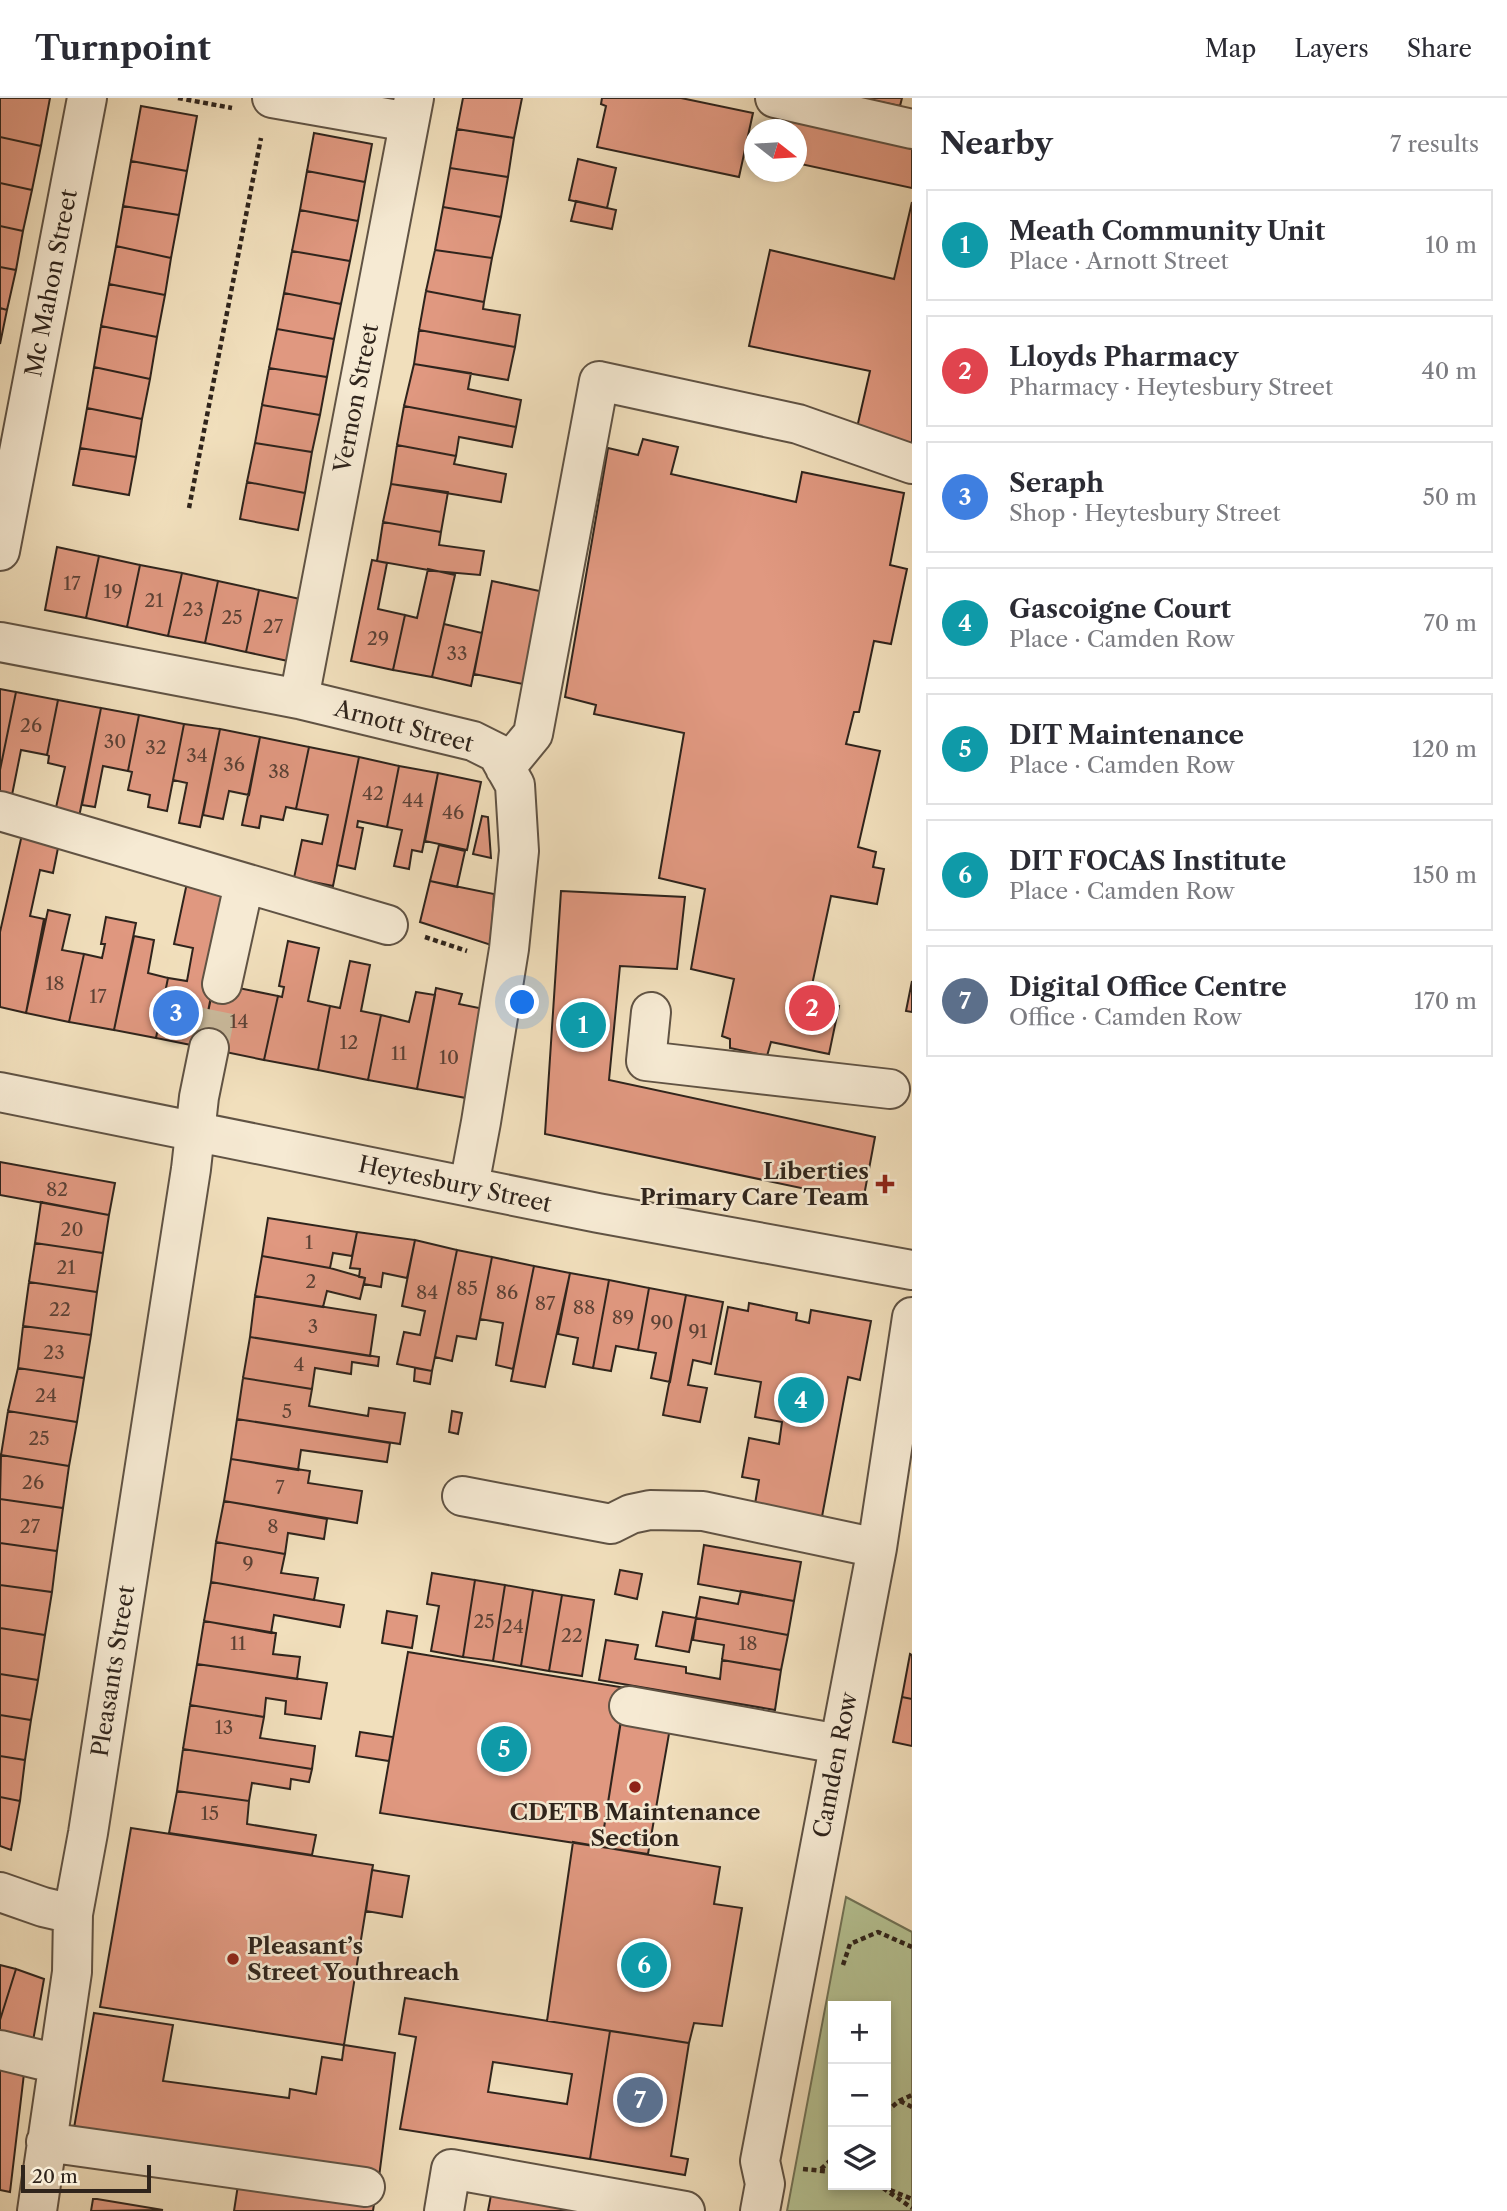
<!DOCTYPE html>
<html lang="en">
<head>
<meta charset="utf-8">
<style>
	body { margin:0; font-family:"Libre Caslon Text",serif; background:#f7f7f7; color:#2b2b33 }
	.controls { position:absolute; right:21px; bottom:21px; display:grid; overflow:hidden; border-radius:0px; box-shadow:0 4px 10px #0003 }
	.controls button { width:63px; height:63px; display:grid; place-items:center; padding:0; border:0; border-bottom:2px solid #e1e1e2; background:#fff; color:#2b2b33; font:35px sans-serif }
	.compass { position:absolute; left:744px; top:21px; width:63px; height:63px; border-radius:50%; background:#fff; box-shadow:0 4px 10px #0003; rotate:107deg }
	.scale { position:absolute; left:21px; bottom:18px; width:130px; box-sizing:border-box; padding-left:7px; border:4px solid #2f241c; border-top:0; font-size:19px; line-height:24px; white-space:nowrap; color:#2f241c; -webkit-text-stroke:5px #f6ead3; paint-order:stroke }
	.you { position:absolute; left:523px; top:905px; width:24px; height:24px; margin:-18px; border:5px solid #fff; border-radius:50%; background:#1a73e8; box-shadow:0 0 0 10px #1a73e833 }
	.badge { display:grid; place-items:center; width:46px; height:46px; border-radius:50%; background:#8f2418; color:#fff; font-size:23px; font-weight:700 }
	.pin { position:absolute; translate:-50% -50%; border:4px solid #fff; box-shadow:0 2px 7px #0006 }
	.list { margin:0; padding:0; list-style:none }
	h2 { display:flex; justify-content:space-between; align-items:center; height:91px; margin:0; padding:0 28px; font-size:30px }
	h2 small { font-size:23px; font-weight:400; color:#7c7c81 }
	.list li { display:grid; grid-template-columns:46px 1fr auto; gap:21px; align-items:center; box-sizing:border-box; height:112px; margin:0 14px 14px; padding:0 14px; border:2px solid #e1e1e2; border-radius:0px }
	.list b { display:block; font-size:26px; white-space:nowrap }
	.list p { margin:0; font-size:23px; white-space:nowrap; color:#7c7c81 }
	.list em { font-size:23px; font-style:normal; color:#7c7c81 }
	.icon { flex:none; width:38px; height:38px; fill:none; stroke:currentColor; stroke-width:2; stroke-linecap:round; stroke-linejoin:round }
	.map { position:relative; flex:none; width:912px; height:2113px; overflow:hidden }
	header { display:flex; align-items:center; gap:42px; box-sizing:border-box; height:98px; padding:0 35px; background:#fff; border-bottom:2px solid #e1e1e2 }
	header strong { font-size:33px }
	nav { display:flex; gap:38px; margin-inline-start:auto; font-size:24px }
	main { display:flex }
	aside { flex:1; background:#fff }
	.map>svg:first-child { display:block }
	.green { fill:#b6c394; stroke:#727458; stroke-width:2; fill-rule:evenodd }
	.building { fill:#e09880; stroke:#2f241c; stroke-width:2; fill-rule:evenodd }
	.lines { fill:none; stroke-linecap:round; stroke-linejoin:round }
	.minor-tunnel { stroke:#caba9c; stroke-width:38; stroke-dasharray:38 19; stroke-linecap:butt }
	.minor-casing { stroke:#605344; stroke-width:42 }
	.path { stroke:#2f241c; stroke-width:4.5; stroke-dasharray:5 3.5; stroke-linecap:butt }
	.minor { stroke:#f6ead3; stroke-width:38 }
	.poi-dot { fill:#8f2418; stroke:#f6ead3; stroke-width:2.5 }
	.labels { text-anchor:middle; stroke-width:5; stroke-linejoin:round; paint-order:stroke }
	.number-label { font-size:19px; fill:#5b4135 }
	.street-label { font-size:23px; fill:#2f241c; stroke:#f6ead3 }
	.poi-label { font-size:23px; font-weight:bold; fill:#2f241c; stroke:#f6ead3; text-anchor:end }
</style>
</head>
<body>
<header>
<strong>Turnpoint</strong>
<nav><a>Map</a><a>Layers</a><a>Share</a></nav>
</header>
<main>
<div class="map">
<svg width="912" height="2113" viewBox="0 0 912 2113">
	<rect width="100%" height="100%" fill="#f1dfbc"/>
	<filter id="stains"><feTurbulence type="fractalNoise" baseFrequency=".00286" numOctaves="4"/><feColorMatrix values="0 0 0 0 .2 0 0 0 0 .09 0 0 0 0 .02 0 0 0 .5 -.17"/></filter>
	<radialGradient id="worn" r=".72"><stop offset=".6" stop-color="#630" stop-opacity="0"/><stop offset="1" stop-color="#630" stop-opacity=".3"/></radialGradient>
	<path class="green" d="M846,1799L912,1834V2113H787ZM833,1908H886V2087H833Z"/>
	<path class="building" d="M0,0H50L41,48L0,39Z
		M463,0H522L514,40L457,31Z
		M602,0H681L753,15L739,79L597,49L606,8L601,6Z
		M871,0H902L900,8L871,2Z
		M141,8L197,18L187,73L131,63Z
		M791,15L912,41V90L796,65V32H788Z
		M457,31L514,40L508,79L450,70Z
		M314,35L372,46L365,84L307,73Z
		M0,39L41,48L32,92L0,85Z
		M578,61L616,70L607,110L569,102Z
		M131,63L187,73L179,117L123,108Z
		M450,70L508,79L501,119L443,109Z
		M307,73L365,84L358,123L300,112Z
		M0,85L32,92L23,133L0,128Z
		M576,103L616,112L612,131L571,123Z
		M912,104V347L856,334L870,273L749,248L770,152L894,181Z
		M123,108L179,117L171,160L116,148Z
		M443,109L501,119L492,160L435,152Z
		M300,112L358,123L350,163L292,153Z
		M0,128L23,133L16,172L0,169Z
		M116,148L171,160L165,197L109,186Z
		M435,152L492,160L484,204L426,193Z
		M292,153L350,163L341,206L284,195Z
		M0,169L16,172L7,212L0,210Z
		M109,186L165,197L157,239L101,228Z
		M426,193L484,204L483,211L520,217L515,249L419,232Z
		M284,195L341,206L334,241L277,231Z
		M0,210L7,212L0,246Z
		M101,228L157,239L150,281L94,269Z
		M277,231L334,241L327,279L269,270Z
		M419,232L515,249L508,282L414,266Z
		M414,266L471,275L468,291L521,302L516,329L404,308Z
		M94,269L150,281L142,321L87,310Z
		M269,270L327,279L320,317L262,307Z
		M262,307L320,317L312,354L255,345Z
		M404,308L516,329L512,349L459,339L456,358L397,347Z
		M87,310L142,321L136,359L80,350Z
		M643,341L678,349L671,376L796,404L802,374L904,395L890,467L907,471L891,546L874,543L859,614H854L846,646L880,653L858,749L876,754L873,769L884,771L877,806L831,798L809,901L839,908L829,956L771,944L767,958L730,950V941L722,938L734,881L691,871L705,791L659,780L684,635L594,616L596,607L565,599L608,350L638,357Z
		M255,345L312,354L305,395L247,384Z
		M397,347L456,358L454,366L506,376L501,404L391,386Z
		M80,350L136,359L129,397L73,387Z
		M247,384L305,395L298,432L240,421Z
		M391,386L448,394L441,434L383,424Z
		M383,424L441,434L439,447L484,453L480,477L434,473L377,463Z
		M57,449L99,458L86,520L45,512Z
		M99,458L140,467L127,529L86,520Z
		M372,462L387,465L378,511L405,517L393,572L351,563Z
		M140,467L182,475L168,538L127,529Z
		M428,471L455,477L432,579L393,572L405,517L417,520Z
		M182,475L218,483L205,545L168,538Z
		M218,483L259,492L246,554L205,545Z
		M492,483L549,495L538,589L474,576Z
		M259,492L300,501L288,563L246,554Z
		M444,526L482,535L471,588L432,579Z
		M0,591L16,594L0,672Z
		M16,594L58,602L47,657L21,652L11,702L0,700V672Z
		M58,602L101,610L79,719L55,714L65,669L48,665L49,658L47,657Z
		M101,610L139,617L128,673L103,668L95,709L82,707Z
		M139,617L184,626L167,713L148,709L150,697L128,692L132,674L128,673Z
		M184,626L220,631L200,729L179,725L187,685L173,682Z
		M220,631L260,639L249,697L229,693L223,721L203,717Z
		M260,639L309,649L296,711L286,709L283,722L261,718L259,730L242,727Z
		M309,649L359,659L333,788L294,780L302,742L322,746L328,717L296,711Z
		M359,659L399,668L387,729L358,723L357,729L363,730L355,771L337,767Z
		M399,668L438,675L422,754L412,752L409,771L394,768L402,732L387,729Z
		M438,675L481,684L467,752L425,743Z
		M482,718L488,719L491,760L473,756Z
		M23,732L60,740L53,775L40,772L30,818L44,821L26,915L0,909V834Z
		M439,747L465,753L457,789L430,783Z
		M188,780L231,797L201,949L156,940L168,880L187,883L193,850L174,846Z
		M430,783L494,796L491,847L420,824Z
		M561,793L685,799L677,871L620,868L609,982L875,1039L863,1103L545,1036Z
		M48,812L70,817L62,852L84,856L69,924L26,915Z
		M106,819L136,825L114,932L69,924L84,856L102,860L105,846H101Z
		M134,838L154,842L148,875L168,880L156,940L114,932Z
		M288,843L319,850L308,903L330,908L318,972L264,962L278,898L282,899L284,889L279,888Z
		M350,863L370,867L361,913L381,917L368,982L318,972L330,908L340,910Z
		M912,883V914L906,913Z
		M214,885L278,898L264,962L201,949Z
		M436,890L462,896L459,906L484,911L466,1000L417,991Z
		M416,894L435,897L417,991L368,982L381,917L409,924Z
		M0,1064L115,1085L109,1117L0,1097Z
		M41,1104L109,1117L103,1155L35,1145Z
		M268,1120L357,1134L352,1158L333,1155L330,1170L262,1158Z
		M357,1134L415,1142L407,1180L383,1175L381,1189L364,1186L365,1180L359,1179L360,1171L350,1170Z
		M415,1142L457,1152L432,1273L397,1266L404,1234L420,1237L425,1213L402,1208Z
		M35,1145L103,1155L97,1194L29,1184Z
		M457,1152L492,1159L476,1241L457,1238L452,1263L435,1259Z
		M262,1158L330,1170L365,1180L360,1201L327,1193L323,1209L255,1198Z
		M492,1159L534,1168L513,1271L496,1267L503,1225L480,1221Z
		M534,1168L570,1175L545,1289L511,1283Z
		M570,1175L609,1182L593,1270L573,1266L578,1240L558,1236Z
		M609,1182L649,1190L638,1252L616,1248L611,1273L593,1270Z
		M29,1184L97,1194L91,1237L23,1228Z
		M649,1190L686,1197L670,1284L651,1280L656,1255L638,1252Z
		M686,1197L723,1204L711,1266L693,1262L688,1287L707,1290L700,1324L663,1317Z
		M255,1198L376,1217L370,1258L250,1239Z
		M749,1205L797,1215L796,1222L809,1225L811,1212L871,1223L860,1282L848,1279L821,1424L754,1412L759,1382L742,1379L749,1340L779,1346L782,1324L755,1319L761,1284L715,1276L728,1209L748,1213Z
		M23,1228L91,1237L84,1280L18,1270Z
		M250,1239L379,1259L378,1268L352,1264L351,1276L315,1270L312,1291L243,1280Z
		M18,1270L84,1280L77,1324L8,1313Z
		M415,1270L432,1273L430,1286L414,1283Z
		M243,1280L312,1291L309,1308L368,1318L369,1310L405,1315L400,1346L237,1321Z
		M8,1313L77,1324L69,1368L1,1357Z
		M452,1313L462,1315L458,1336L449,1334Z
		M237,1321L390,1345L387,1364L301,1352L298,1372L231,1361Z
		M1,1357L69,1368L63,1410L0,1401Z
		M231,1361L310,1373L308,1385L362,1393L357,1425L224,1403Z
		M0,1401L63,1410L57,1453L0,1445Z
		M224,1403L327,1421L324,1441L288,1435L285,1456L216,1444Z
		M216,1444L285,1456L281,1475L318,1480L314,1502L211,1484Z
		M0,1445L57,1453L52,1494L0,1487Z
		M704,1447L801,1464L794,1503L698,1486Z
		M620,1472L642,1476L637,1501L615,1496Z
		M432,1475L475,1482L463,1559L431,1553L439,1508L427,1506Z
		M475,1482L505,1487L493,1563L463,1559Z
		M211,1484L344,1507L340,1529L274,1517L271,1535L204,1523Z
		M0,1487L52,1494L45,1537L0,1530Z
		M505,1487L533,1492L521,1568L493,1563Z
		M533,1492L562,1497L549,1573L521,1568Z
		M741,1493L794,1503L788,1537L696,1520L700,1499L738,1506Z
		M562,1497L594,1502L582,1578L549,1573Z
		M387,1513L417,1518L412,1550L382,1545Z
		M663,1514L696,1520L689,1554L656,1548Z
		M696,1520L788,1537L781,1572L722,1562L724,1547L693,1542Z
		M204,1523L276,1535L273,1556L300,1559L297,1581L197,1566Z
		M0,1530L45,1537L38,1582L0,1576Z
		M606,1542L638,1547L635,1561L686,1569V1575L720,1581L722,1562L781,1572L775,1612L599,1582Z
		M408,1554L626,1590L601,1749L380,1715Z
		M910,1556L912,1557V1601L902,1599Z
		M197,1566L327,1585L321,1621L285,1616L286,1603L266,1600L264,1619L190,1607Z
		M0,1576L38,1582L31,1622L0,1617Z
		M902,1599L912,1601V1648L893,1644Z
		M190,1607L264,1619L260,1640L315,1648L312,1671L183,1651Z
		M0,1617L31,1622L25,1662L0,1658Z
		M621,1623L670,1630L648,1756L601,1749Z
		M360,1634L393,1639L389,1663L356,1658Z
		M183,1651L312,1671L309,1684L291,1681L290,1691L252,1685L249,1703L177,1693Z
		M0,1658L25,1662L20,1703L0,1699Z
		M177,1693L249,1703L247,1726L316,1737L312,1757L169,1735Z
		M0,1699L20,1703L11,1752L0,1748Z
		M131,1730L373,1767L344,1947L100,1909Z
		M573,1744L720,1769L714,1806L742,1810L722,1928L694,1925L689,1945L547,1923Z
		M372,1772L409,1778L402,1819L366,1813Z
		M0,1867L16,1871L0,1922Z
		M16,1871L44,1881L33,1943L0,1933V1922Z
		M405,1900L610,1933L590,2061L400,2031L416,1939L399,1936ZM493,1964L572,1976L567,2006L488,1994Z
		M94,1915L173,1927L163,1983L289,2000L290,1991L316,1996L322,1959L342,1962L344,1947L395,1955L379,2079L74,2030Z
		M610,1933L689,1945L671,2058L688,2061L685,2077L590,2061Z
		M0,1963L25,1967L10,2094L0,2092Z
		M238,2087L374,2106L373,2113H234Z
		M491,2097L583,2113H488Z
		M93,2101H97L163,2112L91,2113Z"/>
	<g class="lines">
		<path class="minor-tunnel" d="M209,950L222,886"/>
		<defs>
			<path id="minor" d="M272,0L409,24
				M775,0L912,31
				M0,453L87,0
				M0,544L299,601L473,643L497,655L515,687L519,753L509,851L481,1024L469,1088
				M299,601L414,0
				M505,670L533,636L599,283L798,326L912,366
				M0,713L388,827
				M222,886L244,786
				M651,914L646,963L890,991
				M0,994L598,1115L912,1172
				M462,1398L611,1426L631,1416L650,1412L703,1413L877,1450
				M629,1608L839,1646
				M0,1794L43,1809L73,1816
				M0,1952L58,1966
				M46,2044L365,2089
				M37,2113L72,1874L73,1816L88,1735L191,1071L199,999L209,950
				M444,2113L451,2071L685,2113
				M760,2113L765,2086L760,2063L877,1450L912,1219"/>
		</defs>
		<use href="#minor" class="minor-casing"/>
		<path class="path" d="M178,0L232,10
			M189,410L261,40
			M425,839L467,853
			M843,1867L850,1846L878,1834L912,1849
			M900,2003L912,2009
			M886,2014L899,2003L912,1997
			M803,2071L833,2074
			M821,2071L833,2060
			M875,2087L883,2090L912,2110
			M890,2092L912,2101"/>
		<use href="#minor" class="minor"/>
	</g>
	<g class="poi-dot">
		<path d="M881.5 1075.5h7v7h7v7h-7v7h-7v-7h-7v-7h7z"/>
		<circle cx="635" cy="1689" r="7"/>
		<circle cx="233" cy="1861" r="7"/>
	</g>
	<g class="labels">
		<g class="number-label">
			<text x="72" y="492">17</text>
			<text x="113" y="500">19</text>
			<text x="154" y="509">21</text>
			<text x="193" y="518">23</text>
			<text x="232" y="526">25</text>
			<text x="273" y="535">27</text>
			<text x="378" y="547">29</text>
			<text x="457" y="562">33</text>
			<text x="31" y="634">26</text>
			<text x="115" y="650">30</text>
			<text x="156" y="656">32</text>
			<text x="197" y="664">34</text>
			<text x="234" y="673">36</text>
			<text x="279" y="680">38</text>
			<text x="373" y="702">42</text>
			<text x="413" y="709">44</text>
			<text x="453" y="721">46</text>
			<text x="55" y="892">18</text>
			<text x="98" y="905">17</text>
			<text x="239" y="930">14</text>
			<text x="349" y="951">12</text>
			<text x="399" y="962">11</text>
			<text x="449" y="966">10</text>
			<text x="57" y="1098">82</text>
			<text x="72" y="1138">20</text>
			<text x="309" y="1151">1</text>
			<text x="66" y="1176">21</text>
			<text x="311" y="1190">2</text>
			<text x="467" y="1197">85</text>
			<text x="427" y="1201">84</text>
			<text x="507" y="1201">86</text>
			<text x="545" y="1212">87</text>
			<text x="584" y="1216">88</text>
			<text x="60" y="1218">22</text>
			<text x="623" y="1226">89</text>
			<text x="662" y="1231">90</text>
			<text x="313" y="1235">3</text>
			<text x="698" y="1240">91</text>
			<text x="54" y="1261">23</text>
			<text x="299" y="1273">4</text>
			<text x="46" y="1304">24</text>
			<text x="287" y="1320">5</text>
			<text x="39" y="1347">25</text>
			<text x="33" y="1391">26</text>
			<text x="280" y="1396">7</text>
			<text x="30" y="1435">27</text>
			<text x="273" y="1435">8</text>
			<text x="248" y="1472">9</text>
			<text x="484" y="1530">25</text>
			<text x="513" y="1535">24</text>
			<text x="572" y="1544">22</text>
			<text x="238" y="1552">11</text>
			<text x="748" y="1552">18</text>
			<text x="224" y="1636">13</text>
			<text x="210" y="1722">15</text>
		</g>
		<g class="street-label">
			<text transform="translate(51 185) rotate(-79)" y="8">Mc Mahon Street</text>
			<text transform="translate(356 300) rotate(-79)" y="8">Vernon Street</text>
			<text transform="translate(404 628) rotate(15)" y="8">Arnott Street</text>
			<text transform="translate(455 1086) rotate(12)" y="8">Heytesbury Street</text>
			<text transform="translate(113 1573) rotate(-81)" y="8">Pleasants Street</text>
			<text transform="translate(835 1667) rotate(-79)" y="8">Camden Row</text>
		</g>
		<g class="poi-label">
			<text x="869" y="1081">Liberties<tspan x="869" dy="26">Primary Care Team</tspan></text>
			<text x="635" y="1722" text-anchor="middle">CDETB Maintenance<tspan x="635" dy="26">Section</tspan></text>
			<text x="247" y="1856" text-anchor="start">Pleasant’s<tspan x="247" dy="26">Street Youthreach</tspan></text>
		</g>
	</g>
	<rect width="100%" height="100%" filter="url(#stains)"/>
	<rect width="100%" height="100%" fill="url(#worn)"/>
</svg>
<div class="controls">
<button>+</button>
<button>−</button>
<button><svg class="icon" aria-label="layers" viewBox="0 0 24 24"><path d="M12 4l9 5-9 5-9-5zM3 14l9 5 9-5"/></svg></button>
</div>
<svg class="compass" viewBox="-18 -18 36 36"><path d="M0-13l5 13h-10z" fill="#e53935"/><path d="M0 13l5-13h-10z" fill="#7c7c81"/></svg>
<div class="scale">20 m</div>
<div class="you"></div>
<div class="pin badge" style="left:583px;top:927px;background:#0f9aa8">1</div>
<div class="pin badge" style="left:812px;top:910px;background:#e0444e">2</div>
<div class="pin badge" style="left:176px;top:915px;background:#3f7fe0">3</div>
<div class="pin badge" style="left:801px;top:1302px;background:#0f9aa8">4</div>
<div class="pin badge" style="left:504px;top:1651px;background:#0f9aa8">5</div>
<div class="pin badge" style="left:644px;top:1867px;background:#0f9aa8">6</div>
<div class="pin badge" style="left:640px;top:2002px;background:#5c6f8a">7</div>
</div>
<aside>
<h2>Nearby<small>7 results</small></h2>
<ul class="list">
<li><span class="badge" style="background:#0f9aa8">1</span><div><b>Meath Community Unit</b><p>Place · Arnott Street</p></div><em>10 m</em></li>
<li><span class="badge" style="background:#e0444e">2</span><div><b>Lloyds Pharmacy</b><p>Pharmacy · Heytesbury Street</p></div><em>40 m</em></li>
<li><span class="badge" style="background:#3f7fe0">3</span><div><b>Seraph</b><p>Shop · Heytesbury Street</p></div><em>50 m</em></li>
<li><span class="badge" style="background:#0f9aa8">4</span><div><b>Gascoigne Court</b><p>Place · Camden Row</p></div><em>70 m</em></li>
<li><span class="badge" style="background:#0f9aa8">5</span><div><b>DIT Maintenance</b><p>Place · Camden Row</p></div><em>120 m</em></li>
<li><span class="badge" style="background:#0f9aa8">6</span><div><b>DIT FOCAS Institute</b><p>Place · Camden Row</p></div><em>150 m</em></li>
<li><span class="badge" style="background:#5c6f8a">7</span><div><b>Digital Office Centre</b><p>Office · Camden Row</p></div><em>170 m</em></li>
</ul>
</aside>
</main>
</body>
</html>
